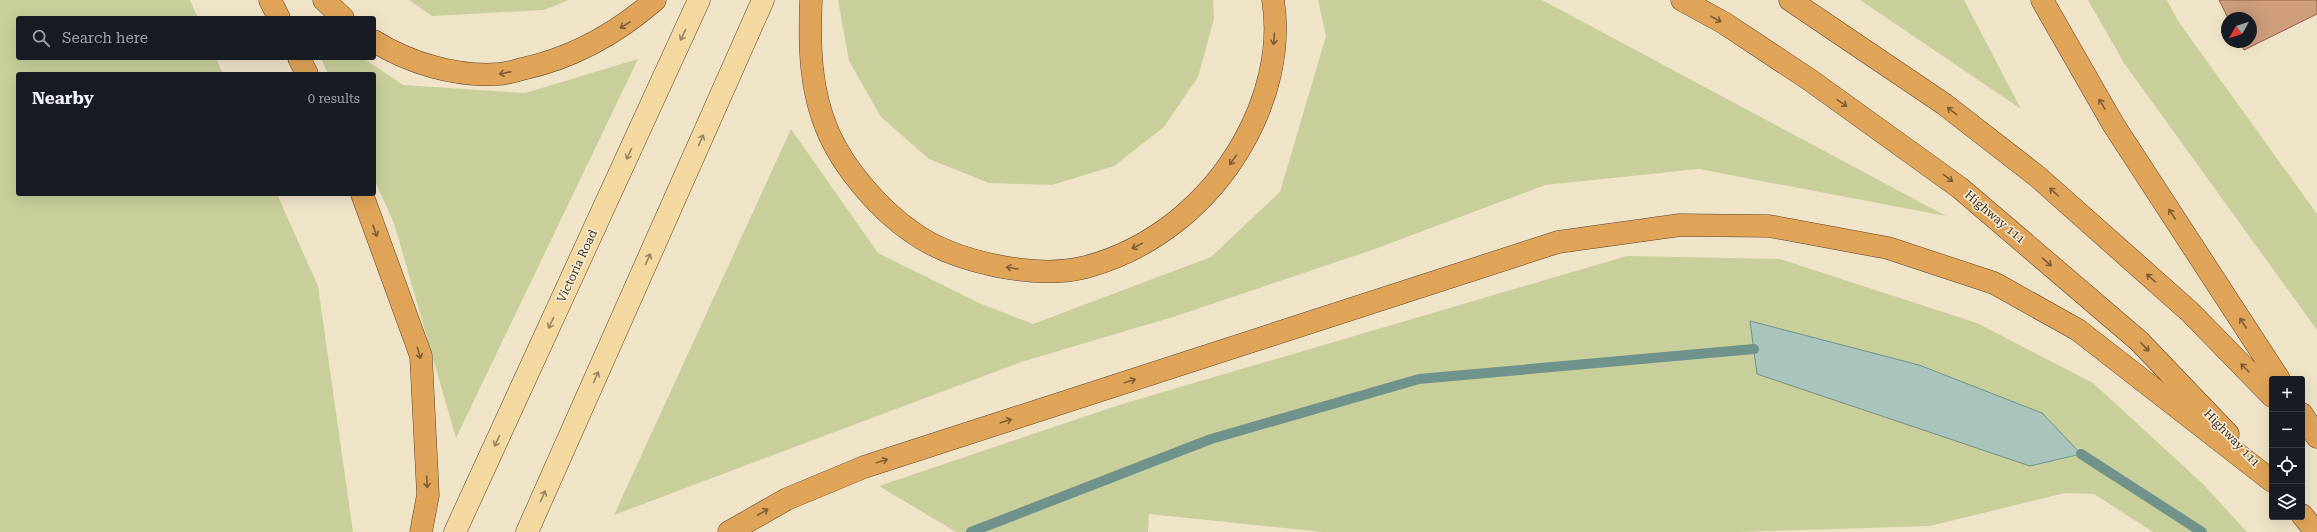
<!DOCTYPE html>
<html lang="en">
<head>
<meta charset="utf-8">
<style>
	body { margin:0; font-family:"Roboto Serif",serif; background:#242831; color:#f1f3f6 }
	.controls { position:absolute; right:12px; bottom:12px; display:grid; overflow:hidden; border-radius:4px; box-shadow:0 4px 16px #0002 }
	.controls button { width:36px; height:36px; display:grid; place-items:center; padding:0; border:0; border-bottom:1px solid #363941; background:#171b24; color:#f1f3f6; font:20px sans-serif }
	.compass { position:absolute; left:2221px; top:12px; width:36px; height:36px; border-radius:50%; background:#171b24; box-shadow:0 4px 16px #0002; rotate:231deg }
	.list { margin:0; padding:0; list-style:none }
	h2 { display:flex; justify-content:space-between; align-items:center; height:52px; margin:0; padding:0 16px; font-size:17px }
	h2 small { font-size:13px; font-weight:400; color:#9ea1a6 }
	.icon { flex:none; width:22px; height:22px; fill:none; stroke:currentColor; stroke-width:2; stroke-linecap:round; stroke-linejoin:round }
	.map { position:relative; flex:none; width:2317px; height:532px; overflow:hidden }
	.search { position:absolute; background:#171b24; box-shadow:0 4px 16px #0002; left:16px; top:16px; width:360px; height:44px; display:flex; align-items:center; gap:10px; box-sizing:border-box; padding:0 14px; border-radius:4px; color:#9ea1a6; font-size:15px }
	.panel { position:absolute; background:#171b24; box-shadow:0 4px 16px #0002; left:16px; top:72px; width:360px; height:124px; border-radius:4px }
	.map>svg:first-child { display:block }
	.green { fill:#c9cf9b }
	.water { fill:#a9c4bc; stroke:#6f938a }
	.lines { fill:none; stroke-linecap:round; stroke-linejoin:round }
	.stream { stroke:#6f938a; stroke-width:10 }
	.building { fill:#cf9f7d; stroke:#8d5f41 }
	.primary-casing { stroke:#5b4430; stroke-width:23 }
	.motorway-casing { stroke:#5b4430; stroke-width:23 }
	.primary { stroke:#f3d9a0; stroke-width:22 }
	.motorway { stroke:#e0a458; stroke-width:22 }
	.oneway { stroke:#7e5d36 }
	.oneway2 { stroke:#988460 }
	.labels { text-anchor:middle; stroke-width:3; stroke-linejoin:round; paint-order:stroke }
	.street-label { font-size:12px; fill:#3d2e20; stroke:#f7eed8 }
</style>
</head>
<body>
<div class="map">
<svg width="2317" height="532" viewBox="0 0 2317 532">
	<rect width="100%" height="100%" fill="#f0e4c8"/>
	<path class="green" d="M0,0H190L198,18H18V58H216L223,74H18V194H277L318,286L353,532H0Z
		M409,0H569L544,10L432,16Z
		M838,0H1213L1214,19L1198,77L1164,127L1114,166L1052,185L989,183L929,159L881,117L849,61Z
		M1318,0H1542L1946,216L1699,169L1545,185L1375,249L1173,317L1021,362L614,515L791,129L878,253L979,303L1033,324L1211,257L1280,192L1326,36Z
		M1860,0H1964L2021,109Z
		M2088,0H2167L2178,21L2317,214V330L2124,63Z
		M321,58H363L403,85L525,93L638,59L456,438L394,223L374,179V74H328Z
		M1627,256L1780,259L1977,323L2093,383L2203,484L2247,532H2153L2094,494L2065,493L1930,526L1740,532H1322L1149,514L1148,532H956L879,486L1119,405Z"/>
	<path class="water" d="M1750,321L1919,365L2042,413L2081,454L2030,466L1757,374Z"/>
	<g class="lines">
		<path class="stream" d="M2081,454L2202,532
			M971,532L1211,439L1419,379L1754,349"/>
	</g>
	<path class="building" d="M2219,0H2317V14L2244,50L2240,42H2251V18H2228Z"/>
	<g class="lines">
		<defs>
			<path id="primary" d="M455,532L699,0
				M527,532L763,0"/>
			<path id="motorway" d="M270,0L279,18
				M324,0L343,18
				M811,0C809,46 810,92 829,134C845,170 880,210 912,232C953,262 1036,280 1086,267C1153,249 1209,203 1243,143C1267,101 1281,49 1273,0
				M1682,0L1724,23L1810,80L1960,188L2139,341L2228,434
				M1790,0L1944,104L2038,177L2190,312L2272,396
				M2042,0L2113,124L2279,379
				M374,41C409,63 456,77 498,74C506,74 514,71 522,69C573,58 616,34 655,0
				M299,58L307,74
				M362,194L421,356L428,495L421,532
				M2302,414L2317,437
				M2302,515L2316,532
				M729,532L787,499L864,467L1558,242L1680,225L1769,226L1888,248L1994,283L2078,330L2272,481"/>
		</defs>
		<use href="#primary" class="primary-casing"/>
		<use href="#motorway" class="motorway-casing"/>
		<use href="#primary" class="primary"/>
		<use href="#motorway" class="motorway"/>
	</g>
	<defs><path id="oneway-shaft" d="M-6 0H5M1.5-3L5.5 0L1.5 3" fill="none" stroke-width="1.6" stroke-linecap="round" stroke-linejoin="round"/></defs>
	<g class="oneway">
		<use href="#oneway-shaft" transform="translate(1716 19) rotate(28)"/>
		<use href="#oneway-shaft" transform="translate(625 25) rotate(149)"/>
		<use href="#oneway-shaft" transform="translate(1274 39) rotate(94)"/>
		<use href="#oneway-shaft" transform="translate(505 73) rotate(168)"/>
		<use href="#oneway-shaft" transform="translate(1842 103) rotate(35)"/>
		<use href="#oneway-shaft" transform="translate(2102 104) rotate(-120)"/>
		<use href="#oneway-shaft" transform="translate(1952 111) rotate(-142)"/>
		<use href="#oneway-shaft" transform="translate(1233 160) rotate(126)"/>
		<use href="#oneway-shaft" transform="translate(1948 178) rotate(37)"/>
		<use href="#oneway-shaft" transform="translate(2054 192) rotate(-138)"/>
		<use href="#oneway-shaft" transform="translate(2172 214) rotate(-123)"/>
		<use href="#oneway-shaft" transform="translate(375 231) rotate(70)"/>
		<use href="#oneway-shaft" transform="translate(1137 246) rotate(153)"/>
		<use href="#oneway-shaft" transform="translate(2047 262) rotate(41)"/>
		<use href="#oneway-shaft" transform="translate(1012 268) rotate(-171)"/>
		<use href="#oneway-shaft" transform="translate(2151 278) rotate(-138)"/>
		<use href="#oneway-shaft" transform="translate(2243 323) rotate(-123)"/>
		<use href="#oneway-shaft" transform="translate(2145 347) rotate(46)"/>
		<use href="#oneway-shaft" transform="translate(419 353) rotate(74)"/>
		<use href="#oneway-shaft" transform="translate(2245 368) rotate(-135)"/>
		<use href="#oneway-shaft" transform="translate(1130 381) rotate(-18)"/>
		<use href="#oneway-shaft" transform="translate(1006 421) rotate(-18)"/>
		<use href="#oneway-shaft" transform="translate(882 461) rotate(-18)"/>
		<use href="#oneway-shaft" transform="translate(427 482) rotate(87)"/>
		<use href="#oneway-shaft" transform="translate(763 512) rotate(-30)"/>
	</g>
	<g class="oneway2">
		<use href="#oneway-shaft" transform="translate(683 35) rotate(115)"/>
		<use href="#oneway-shaft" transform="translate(701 140) rotate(-66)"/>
		<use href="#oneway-shaft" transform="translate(629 154) rotate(115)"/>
		<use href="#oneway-shaft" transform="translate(648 259) rotate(-66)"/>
		<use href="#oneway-shaft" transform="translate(551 323) rotate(115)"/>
		<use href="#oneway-shaft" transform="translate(596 377) rotate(-66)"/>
		<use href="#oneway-shaft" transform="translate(497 441) rotate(115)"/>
		<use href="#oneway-shaft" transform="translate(543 496) rotate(-66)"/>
	</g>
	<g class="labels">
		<g class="street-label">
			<text transform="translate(1995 217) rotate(40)" y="4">Highway 111</text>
			<text transform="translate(577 266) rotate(-65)" y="4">Victoria Road</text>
			<text transform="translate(2232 438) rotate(46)" y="4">Highway 111</text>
		</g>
	</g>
</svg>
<div class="controls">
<button>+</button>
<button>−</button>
<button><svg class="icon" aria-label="locate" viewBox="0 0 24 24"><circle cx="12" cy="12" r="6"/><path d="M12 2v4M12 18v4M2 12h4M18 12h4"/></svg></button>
<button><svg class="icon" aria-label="layers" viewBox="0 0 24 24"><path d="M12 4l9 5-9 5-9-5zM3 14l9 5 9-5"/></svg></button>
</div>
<svg class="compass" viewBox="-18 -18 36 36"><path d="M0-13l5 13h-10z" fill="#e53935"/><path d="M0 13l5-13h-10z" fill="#9ea1a6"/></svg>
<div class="search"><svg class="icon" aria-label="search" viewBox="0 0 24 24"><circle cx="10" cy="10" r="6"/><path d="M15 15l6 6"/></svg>Search here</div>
<section class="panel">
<h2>Nearby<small>0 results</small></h2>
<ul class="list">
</ul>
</section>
</div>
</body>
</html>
